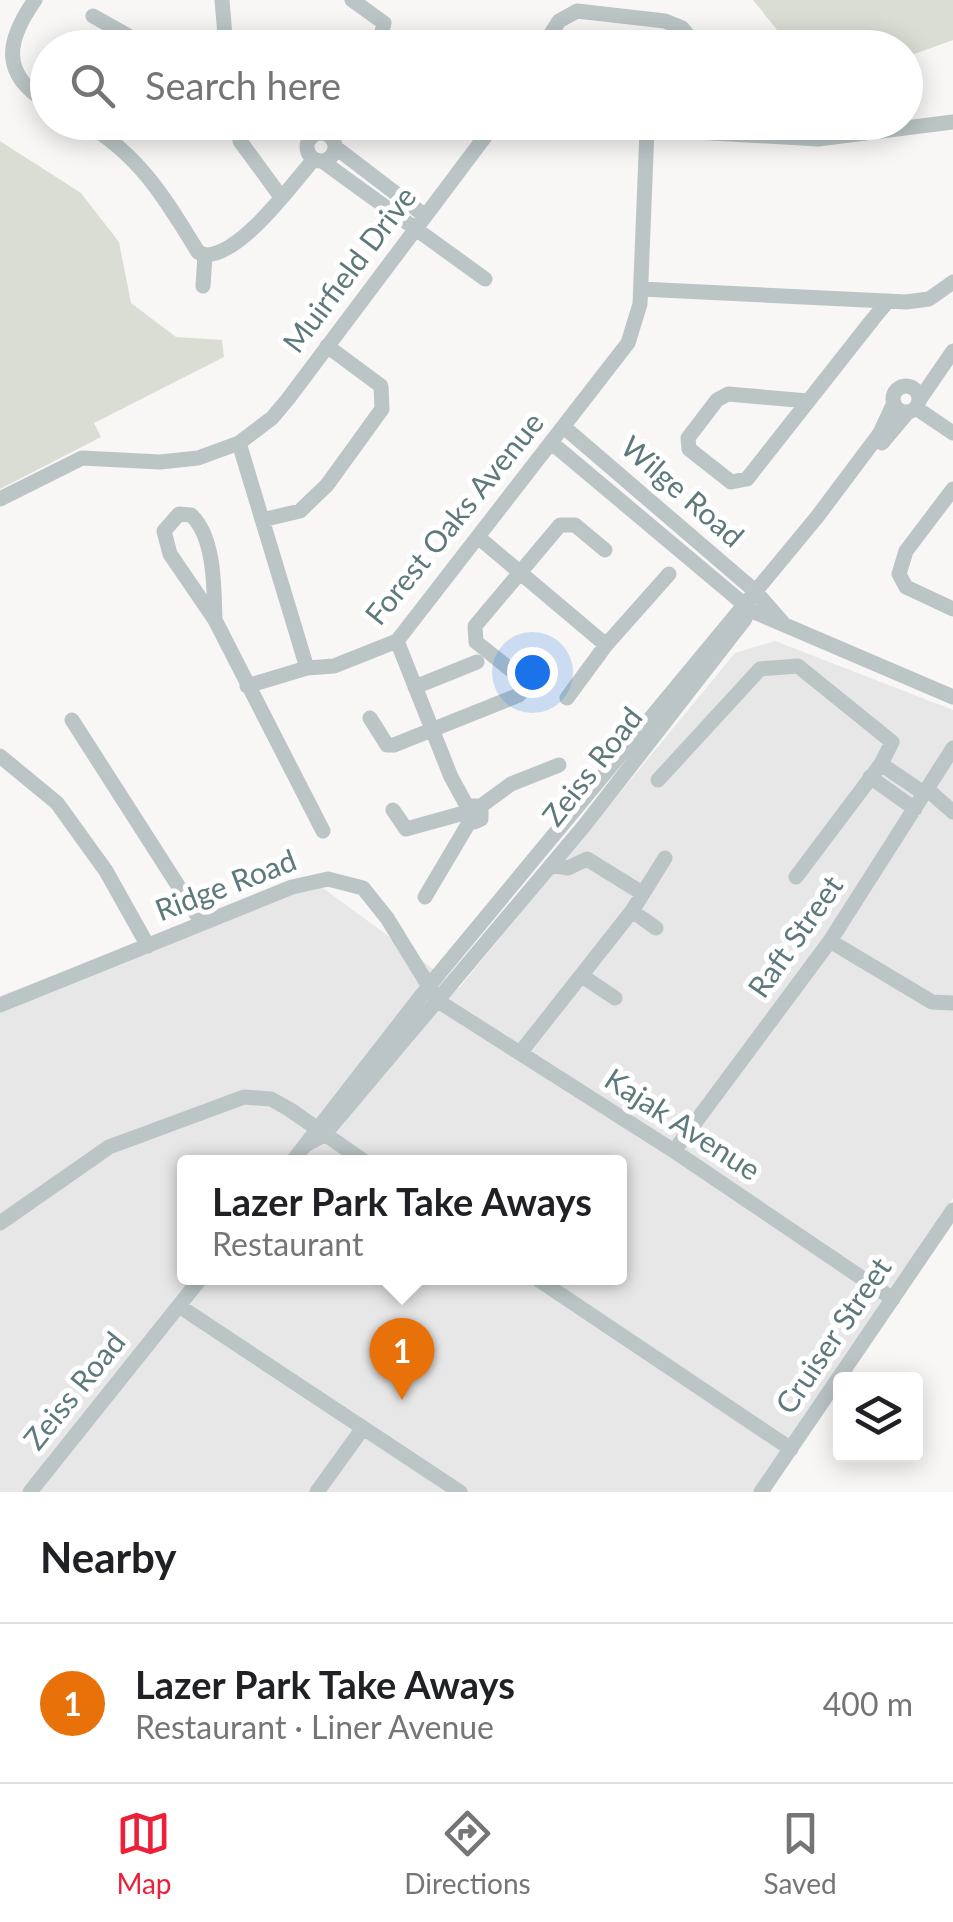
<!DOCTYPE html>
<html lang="en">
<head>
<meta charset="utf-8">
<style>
	body { margin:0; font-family:Lato,sans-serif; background:#f2f2f2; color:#202124 }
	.controls { position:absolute; right:30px; bottom:30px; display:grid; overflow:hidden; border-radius:10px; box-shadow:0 5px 25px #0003 }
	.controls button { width:90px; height:90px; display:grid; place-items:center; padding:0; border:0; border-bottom:2px solid #e0e0e0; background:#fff; color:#202124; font:50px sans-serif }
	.you { position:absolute; left:532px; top:672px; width:35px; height:35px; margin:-25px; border:8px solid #fff; border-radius:50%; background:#1a73e8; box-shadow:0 0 0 15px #1a73e833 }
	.badge { display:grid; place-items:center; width:65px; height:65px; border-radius:50%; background:#ed2039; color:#fff; font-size:32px; font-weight:700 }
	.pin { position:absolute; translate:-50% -82px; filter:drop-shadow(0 2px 5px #0008) }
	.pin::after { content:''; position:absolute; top:52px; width:35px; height:30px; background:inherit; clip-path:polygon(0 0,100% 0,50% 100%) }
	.popup { position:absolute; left:177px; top:1155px; width:450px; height:130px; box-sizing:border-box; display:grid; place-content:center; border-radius:10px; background:#fff; filter:drop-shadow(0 2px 8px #0005); font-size:32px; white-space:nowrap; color:#757577 }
	.popup b { font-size:38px; color:#202124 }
	.popup::after { content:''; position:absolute; left:50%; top:100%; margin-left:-20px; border:20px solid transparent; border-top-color:#fff }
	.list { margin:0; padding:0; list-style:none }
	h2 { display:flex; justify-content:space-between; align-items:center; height:130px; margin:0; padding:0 40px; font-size:42px }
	h2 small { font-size:32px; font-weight:400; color:#757577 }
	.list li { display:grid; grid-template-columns:65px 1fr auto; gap:30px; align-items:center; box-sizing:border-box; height:160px; padding:0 40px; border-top:2px solid #e0e0e0 }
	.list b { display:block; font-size:38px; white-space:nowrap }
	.list p { margin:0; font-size:32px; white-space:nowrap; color:#757577 }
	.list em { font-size:32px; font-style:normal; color:#757577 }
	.icon { flex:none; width:55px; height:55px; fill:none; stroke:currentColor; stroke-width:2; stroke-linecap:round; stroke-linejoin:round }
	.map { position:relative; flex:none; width:953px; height:1492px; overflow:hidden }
	.search { position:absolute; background:#fff; box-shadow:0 5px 25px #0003; left:30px; right:30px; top:30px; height:110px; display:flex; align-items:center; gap:25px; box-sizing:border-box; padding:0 35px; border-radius:55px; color:#757577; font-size:38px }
	.sheet { height:290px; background:#fff }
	nav { display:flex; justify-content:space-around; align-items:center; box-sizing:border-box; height:140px; border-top:2px solid #e0e0e0; background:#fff; font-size:28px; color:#757577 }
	nav a { display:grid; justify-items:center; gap:5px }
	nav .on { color:#ed2039 }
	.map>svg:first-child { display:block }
	.built { fill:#e6e7e6; fill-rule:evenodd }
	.green { fill:#daddd4 }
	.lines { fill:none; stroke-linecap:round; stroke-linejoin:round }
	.minor { stroke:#bbc5c6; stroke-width:15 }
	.labels { text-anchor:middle; stroke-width:10; stroke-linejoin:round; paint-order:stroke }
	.street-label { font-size:30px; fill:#5d797c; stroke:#fff }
</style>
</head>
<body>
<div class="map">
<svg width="953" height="1492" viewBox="0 0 953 1492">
	<rect width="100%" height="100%" fill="#f8f7f5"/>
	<path class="built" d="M775,641L953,710V1198L762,1492H0V996L308,877L459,988L735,653ZM185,1162H620V1278H185Z"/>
	<path class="green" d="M753,0H953V40L906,57V48L791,47Z
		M0,141L81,193L119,242L131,303L176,337L222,340L224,357L94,423L101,437L0,489Z"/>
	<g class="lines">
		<path class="minor" d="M35,0C6,41 0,74 48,103
			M222,0L226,48
			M352,0L384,23L378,48
			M93,16L150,48
			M250,48H301
			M542,48L559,21L577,11L665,21L682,28L698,48
			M83,122C139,154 165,198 198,252L205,255L203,286
			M517,122L818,139L953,122
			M307 147a14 14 0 1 1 28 0a14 14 0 1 1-28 0Z
			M240,141L281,197
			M335,147L424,215
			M322,161L485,279
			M205,255C241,255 291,186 314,159
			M641,289L906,302L929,299L953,282
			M893 399a13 13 0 1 1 26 0a13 13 0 1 1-26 0Z
			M920,399L953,351
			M808,401L728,394L717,400L688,438L689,449L731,482L747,479L873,319L888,301
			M916,408L953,433
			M565,428L755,591L783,623
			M239,443L307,668L334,666L397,641L628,343L640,304L647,130
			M882,443L908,412
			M553,444L752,611L953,697
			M953,489L906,551L899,574L906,587L953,609
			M0,499L82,458L160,462L198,458L239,443L272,418L288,399L496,122
			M262,520L300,511L327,485L382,409L381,386L327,346
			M478,537L606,645
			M215,620C214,588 215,537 191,515L179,514L164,531L170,554L215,620L323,831
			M397,641L451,777L467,806L465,816L474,822L481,819V806H467
			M526,682L476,642L475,626L560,525H575L605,550
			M247,686L307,668
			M415,687L477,662
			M567,698L606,645L669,574
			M370,718L387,745H394L519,695
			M72,720L202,923
			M0,756L57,803L106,871L148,946
			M881,764L925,794
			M870,777L915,809
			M658,780L760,669L798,666L892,742L881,764L796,877
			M928,790L953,812
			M481,806L511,784L559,765
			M393,810L406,829L464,813
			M551,865L568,868L587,859L642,893
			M425,897L470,821
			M632,911L656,928
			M830,941L932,1002L953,1003
			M582,976L615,998
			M0,1005L292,887L328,879L363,888L387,918L438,1001L674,1151L893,1299
			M520,1053L632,911L665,858
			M307,1144L324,1135L584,826L745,619
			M674,1151L830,941L953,748
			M292,1162L428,987L817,517L880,433L894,403
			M0,1223L109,1147L244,1097L271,1099L289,1109L365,1162
			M536,1278L791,1449
			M179,1306L460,1492
			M30,1492L201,1278
			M317,1492L363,1428
			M761,1492L953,1210"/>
	</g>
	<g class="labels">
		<g class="street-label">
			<text transform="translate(350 270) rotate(-53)" y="10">Muirfield Drive</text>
			<text transform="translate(682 492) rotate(41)" y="10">Wilge Road</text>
			<text transform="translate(455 519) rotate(-51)" y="10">Forest Oaks Avenue</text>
			<text transform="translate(593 767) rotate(-52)" y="10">Zeiss Road</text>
			<text transform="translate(226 886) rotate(-21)" y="10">Ridge Road</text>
			<text transform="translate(796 937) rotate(-55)" y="10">Raft Street</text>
			<text transform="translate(682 1125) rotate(33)" y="10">Kajak Avenue</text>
			<text transform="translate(834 1336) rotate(-56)" y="10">Cruiser Street</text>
			<text transform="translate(75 1391) rotate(-51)" y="10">Zeiss Road</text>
		</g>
	</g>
</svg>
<div class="controls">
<button><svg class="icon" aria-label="layers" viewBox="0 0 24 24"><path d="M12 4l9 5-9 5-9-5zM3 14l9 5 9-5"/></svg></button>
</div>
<div class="you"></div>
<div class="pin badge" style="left:402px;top:1400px;background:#e8710a">1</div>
<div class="popup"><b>Lazer Park Take Aways</b>Restaurant</div>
<div class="search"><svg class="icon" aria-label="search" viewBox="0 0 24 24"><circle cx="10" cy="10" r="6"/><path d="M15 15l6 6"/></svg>Search here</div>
</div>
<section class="sheet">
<h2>Nearby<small></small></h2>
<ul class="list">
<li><span class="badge" style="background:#e8710a">1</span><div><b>Lazer Park Take Aways</b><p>Restaurant · Liner Avenue</p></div><em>400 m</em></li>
</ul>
</section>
<nav>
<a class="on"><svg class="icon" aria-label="map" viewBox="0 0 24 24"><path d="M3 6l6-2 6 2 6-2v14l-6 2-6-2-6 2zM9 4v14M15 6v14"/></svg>Map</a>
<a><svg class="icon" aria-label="directions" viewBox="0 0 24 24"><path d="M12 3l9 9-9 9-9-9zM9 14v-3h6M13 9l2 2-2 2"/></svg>Directions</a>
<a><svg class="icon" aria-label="saved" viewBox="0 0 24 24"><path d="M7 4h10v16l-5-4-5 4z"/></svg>Saved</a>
</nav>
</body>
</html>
